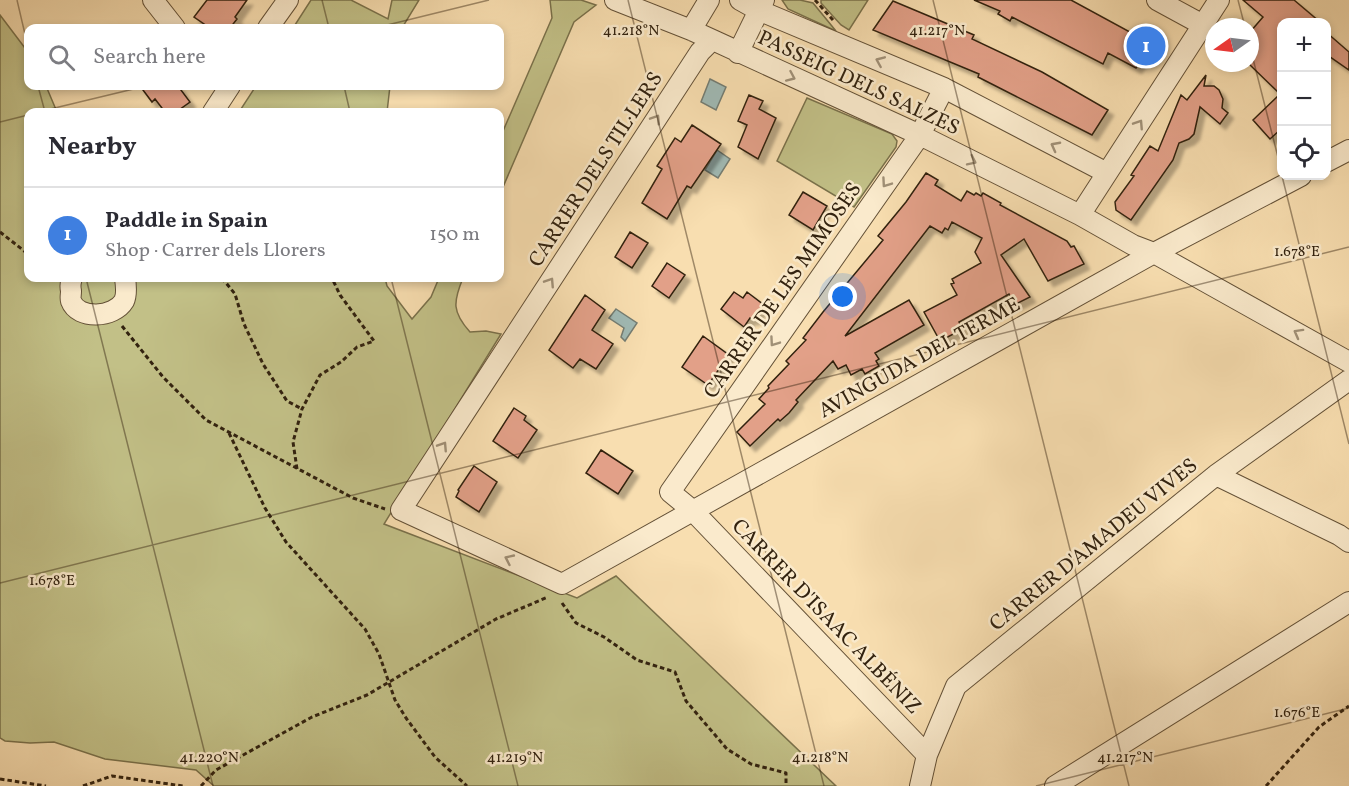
<!DOCTYPE html>
<html lang="en">
<head>
<meta charset="utf-8">
<style>
	body { margin:0; font-family:Vollkorn,serif; background:#f7f7f7; color:#2b2b33 }
	.controls { position:absolute; right:18px; top:18px; display:grid; overflow:hidden; border-radius:12px; box-shadow:0 3px 9px #0003 }
	.controls button { width:54px; height:54px; display:grid; place-items:center; padding:0; border:0; border-bottom:2px solid #e1e1e2; background:#fff; color:#2b2b33; font:30px sans-serif }
	.compass { position:absolute; left:1205px; top:18px; width:54px; height:54px; border-radius:50%; background:#fff; box-shadow:0 3px 9px #0003; rotate:256deg }
	.you { position:absolute; left:843px; top:297px; width:21px; height:21px; margin:-15px; border:4px solid #fff; border-radius:50%; background:#1a73e8; box-shadow:0 0 0 9px #1a73e833 }
	.badge { display:grid; place-items:center; width:39px; height:39px; border-radius:50%; background:#8f2418; color:#fff; font-size:20px; font-weight:700 }
	.pin { position:absolute; translate:-50% -50%; border:3px solid #fff; box-shadow:0 2px 6px #0006 }
	.list { margin:0; padding:0; list-style:none }
	h2 { display:flex; justify-content:space-between; align-items:center; height:78px; margin:0; padding:0 24px; font-size:26px }
	h2 small { font-size:20px; font-weight:400; color:#7c7c81 }
	.list li { display:grid; grid-template-columns:39px 1fr auto; gap:18px; align-items:center; box-sizing:border-box; height:96px; padding:0 24px; border-top:2px solid #e1e1e2 }
	.list b { display:block; font-size:22px; white-space:nowrap }
	.list p { margin:0; font-size:20px; white-space:nowrap; color:#7c7c81 }
	.list em { font-size:20px; font-style:normal; color:#7c7c81 }
	.icon { flex:none; width:33px; height:33px; fill:none; stroke:currentColor; stroke-width:2; stroke-linecap:round; stroke-linejoin:round }
	.map { position:relative; flex:none; width:1349px; height:786px; overflow:hidden }
	.search { position:absolute; background:#fff; box-shadow:0 3px 9px #0003; left:24px; top:24px; width:480px; height:66px; display:flex; align-items:center; gap:15px; box-sizing:border-box; padding:0 21px; border-radius:12px; color:#7c7c81; font-size:22px }
	.panel { position:absolute; background:#fff; box-shadow:0 3px 9px #0003; left:24px; top:108px; width:480px; height:174px; border-radius:12px }
	.map>svg:first-child { display:block }
	.green { fill:#c2c087; stroke:#7a714b; stroke-width:1.5 }
	.water { fill:#a0bab5; stroke:#747d73; stroke-width:1.5 }
	.building { fill:#e2a088; stroke:#32220f; stroke-width:1.5; filter:url(#shadow) }
	.lines { fill:none; stroke-linecap:round; stroke-linejoin:round }
	.minor-casing { stroke:#645137; stroke-width:22 }
	.path { stroke:#32220f; stroke-width:3; stroke-dasharray:4.5 3; stroke-linecap:butt }
	.minor { stroke:#faeacc; stroke-width:20 }
	.oneway { stroke:#a09077 }
	.ticks { fill:none; stroke:#32220f; stroke-width:1.5; stroke-opacity:0.45 }
	.labels { text-anchor:middle; stroke-width:5; stroke-linejoin:round; paint-order:stroke }
	.street-label { font-size:21px; fill:#32220f; stroke:#faeacc }
	.ticks-label { font-size:15px; text-anchor:middle; fill:#32220f; stroke:#faeacc; stroke-width:5; stroke-linejoin:round; paint-order:stroke }
</style>
</head>
<body>
<div class="map">
<svg width="1349" height="786" viewBox="0 0 1349 786">
	<defs>
		<filter id="shadow"><feDropShadow dx="5.5" dy="5.5" stdDeviation="1.5" flood-color="#0004"/></filter>
	</defs>
	<rect width="100%" height="100%" fill="#f8deb0"/>
	<filter id="stains"><feTurbulence type="fractalNoise" baseFrequency=".00333" numOctaves="4"/><feColorMatrix values="0 0 0 0 .2 0 0 0 0 .09 0 0 0 0 .02 0 0 0 .5 -.17"/></filter>
	<radialGradient id="worn" r=".72"><stop offset=".6" stop-color="#630" stop-opacity="0"/><stop offset="1" stop-color="#630" stop-opacity=".3"/></radialGradient>
	<path class="green" d="M311,0H351L388,19L392,0H419L402,28H293Z
		M550,0H581L596,5L574,22L500,194V138L552,18Z
		M782,0H800L813,3L836,31L788,9Z
		M821,0H868L849,30L841,25L821,3Z
		M0,15L28,52V86H46L57,112H28V278H385L387,286L412,319L431,297L439,278H463C453,302 452,312 470,332L486,331L501,334L384,524L577,598L616,576L836,786H214L196,770L105,759L54,742L30,743L5,741L0,738Z
		M256,86H390L387,112H239Z
		M807,98L892,134L897,141L896,147L854,207L777,161Z"/>
	<path class="water" d="M710,79L726,87L716,110L701,102Z
		M717,150L730,159L718,178L705,170Z
		M616,309L637,323L625,341L621,337L624,328L609,318Z"/>
	<path class="building" d="M207,0H247L235,17L237,19L230,28H210L194,17Z
		M974,0H1071L1152,44L1136,68L1108,53L1103,64L1012,17L1010,21L998,14L1000,11Z
		M1243,0H1294L1320,22H1281V129L1270,139L1253,120L1280,94L1250,65V32L1263,17Z
		M893,1L974,35L972,39L1042,72L1108,110L1092,135L978,77L979,74L873,30Z
		M1326,32L1349,52V70L1326,54Z
		M1206,75L1204,86H1214L1219,90L1223,99L1222,108L1228,113L1220,124L1200,107L1194,134L1189,139L1179,143L1173,160L1131,220L1116,210L1115,202L1134,176L1131,175L1150,146L1158,151L1181,95L1187,100Z
		M140,86H178L190,102L176,112H165L155,99L152,102Z
		M749,95L763,101L759,109L776,118L758,159L738,147L747,125L738,121Z
		M692,125L721,144L691,188L687,186L667,219L642,203L662,169L657,166L675,138L681,142Z
		M926,173L938,180L935,185L961,201L967,191L974,195L976,193L981,196L983,193L1001,203L1000,205L1067,241L1071,247L1074,246L1084,264L1048,281L1024,239L1001,255L1030,297L1014,305L1009,294L959,322L963,329L940,341L924,312L957,295L951,284L954,283L952,279L981,263L975,252L982,238L952,222L948,230L945,228L942,233L930,226L845,336L909,300L924,325L875,353L879,359L876,361L879,366L865,374L862,369L851,375L846,365L838,369L833,361L796,400L798,402L789,413L780,421L778,419L750,446L737,432L765,404L759,399L769,388L768,386L789,364L786,361L806,340L803,338L823,312L883,240L878,236L906,202Z
		M803,192L827,206L813,230L789,215Z
		M630,232L648,243L632,268L615,257Z
		M667,263L685,275L669,298L652,286Z
		M734,292L743,298L747,292L764,305L753,320L750,318L744,327L721,309Z
		M585,295L605,310L592,330L613,344L596,369L580,359L573,368L549,350Z
		M703,336L729,355L708,385L682,367Z
		M514,408L526,416L524,420L537,430L518,458L493,441Z
		M601,450L633,471L618,494L586,473Z
		M474,466L497,482L479,512L456,497L459,491L458,490Z"/>
	<g class="lines">
		<defs>
			<path id="minor" d="M153,0L175,28
				M615,0L691,30L920,135L1080,215L1133,245L1154,253L1349,362
				M740,0L758,10L944,88L1107,173
				M1157,0L1203,25
				M268,28L288,0
				M691,30L709,0
				M711,41L700,52L401,510L562,584L1154,253L1301,176
				M738,53L764,0
				M213,112L230,86
				M1326,162L1349,150
				M1080,215L1219,0
				M72,278C70,283 70,286 71,291C71,295 70,298 71,301C78,320 114,318 124,301C127,295 126,285 125,278
				M1216,475L1339,535L1349,542
				M927,755L692,510L670,492L920,135L944,88
				M920,786L927,755L956,686L1216,475L1349,380
				M1055,786L1349,602"/>
		</defs>
		<use href="#minor" class="minor-casing"/>
		<path class="path" d="M815,0L833,20
			M0,232L28,254
			M222,278L235,294L244,324L263,364L287,401L302,409
			M122,326L163,377L206,420L353,498L385,509
			M229,433L265,508L286,542L365,629L379,654L395,700L406,718L435,757L467,786
			M297,469L293,442L302,409L320,375L341,362L357,347L374,341L340,295L332,278
			M562,603L576,623L604,637L637,660L675,672L686,701L727,749L751,764L786,773V786
			M0,779L46,786
			M83,786L112,776L183,786
			M201,786L216,770L312,717L367,695L496,619L548,597
			M1266,786L1319,727L1349,706"/>
		<use href="#minor" class="minor"/>
	</g>
	<defs><path id="oneway-chevron" d="M-2-3.5L2.5 0L-2 3.5" fill="none" stroke-width="1.6" stroke-linecap="round" stroke-linejoin="round" transform="scale(1.5)"/></defs>
	<g class="oneway">
		<use href="#oneway-chevron" transform="translate(880 61) rotate(-157)"/>
		<use href="#oneway-chevron" transform="translate(791 77) rotate(24)"/>
		<use href="#oneway-chevron" transform="translate(656 119) rotate(-57)"/>
		<use href="#oneway-chevron" transform="translate(1139 124) rotate(-57)"/>
		<use href="#oneway-chevron" transform="translate(1055 146) rotate(-152)"/>
		<use href="#oneway-chevron" transform="translate(972 161) rotate(26)"/>
		<use href="#oneway-chevron" transform="translate(886 183) rotate(125)"/>
		<use href="#oneway-chevron" transform="translate(550 282) rotate(-57)"/>
		<use href="#oneway-chevron" transform="translate(1298 333) rotate(-151)"/>
		<use href="#oneway-chevron" transform="translate(774 342) rotate(125)"/>
		<use href="#oneway-chevron" transform="translate(443 446) rotate(-57)"/>
		<use href="#oneway-chevron" transform="translate(509 559) rotate(-155)"/>
	</g>
	<path class="ticks" d="M17,0L28,47M322,0L329,28M628,0L824,786M933,0L1129,786M1238,0L1245,27M375,28L489,0M1250,47L1282,173M38,86L45,112M344,86L350,112M38,112L146,86M0,122L28,115M1282,176L1349,444M86,278L213,786M391,278L518,786M0,583L1349,247M1036,786L1349,708"/>
	<g class="labels">
		<g class="street-label">
			<text transform="translate(859 82) rotate(25)" y="7">PASSEIG DELS SALZES</text>
			<text transform="translate(595 169) rotate(-57)" y="7">CARRER DELS TIL·LERS</text>
			<text transform="translate(782 290) rotate(-55)" y="7">CARRER DE LES MIMOSES</text>
			<text transform="translate(919 357) rotate(-29)" y="7">AVINGUDA DEL TERME</text>
			<text transform="translate(1093 544) rotate(-39)" y="7">CARRER D'AMADEU VIVES</text>
			<text transform="translate(827 616) rotate(46)" y="7">CARRER D'ISAAC ALBÉNIZ</text>
		</g>
	</g>
	<g class="ticks-label">
		<text x="631" y="35">41.218°N</text>
		<text x="937" y="35">41.217°N</text>
		<text x="1297" y="256">1.678°E</text>
		<text x="52" y="585">1.678°E</text>
		<text x="1297" y="717">1.676°E</text>
		<text x="209" y="762">41.220°N</text>
		<text x="515" y="762">41.219°N</text>
		<text x="820" y="762">41.218°N</text>
		<text x="1125" y="762">41.217°N</text>
	</g>
	<rect width="100%" height="100%" filter="url(#stains)"/>
	<rect width="100%" height="100%" fill="url(#worn)"/>
</svg>
<div class="controls">
<button>+</button>
<button>−</button>
<button><svg class="icon" aria-label="locate" viewBox="0 0 24 24"><circle cx="12" cy="12" r="6"/><path d="M12 2v4M12 18v4M2 12h4M18 12h4"/></svg></button>
</div>
<svg class="compass" viewBox="-18 -18 36 36"><path d="M0-13l5 13h-10z" fill="#e53935"/><path d="M0 13l5-13h-10z" fill="#7c7c81"/></svg>
<div class="you"></div>
<div class="pin badge" style="left:1146px;top:46px;background:#3f7fe0">1</div>
<div class="search"><svg class="icon" aria-label="search" viewBox="0 0 24 24"><circle cx="10" cy="10" r="6"/><path d="M15 15l6 6"/></svg>Search here</div>
<section class="panel">
<h2>Nearby<small></small></h2>
<ul class="list">
<li><span class="badge" style="background:#3f7fe0">1</span><div><b>Paddle in Spain</b><p>Shop · Carrer dels Llorers</p></div><em>150 m</em></li>
</ul>
</section>
</div>
</body>
</html>
